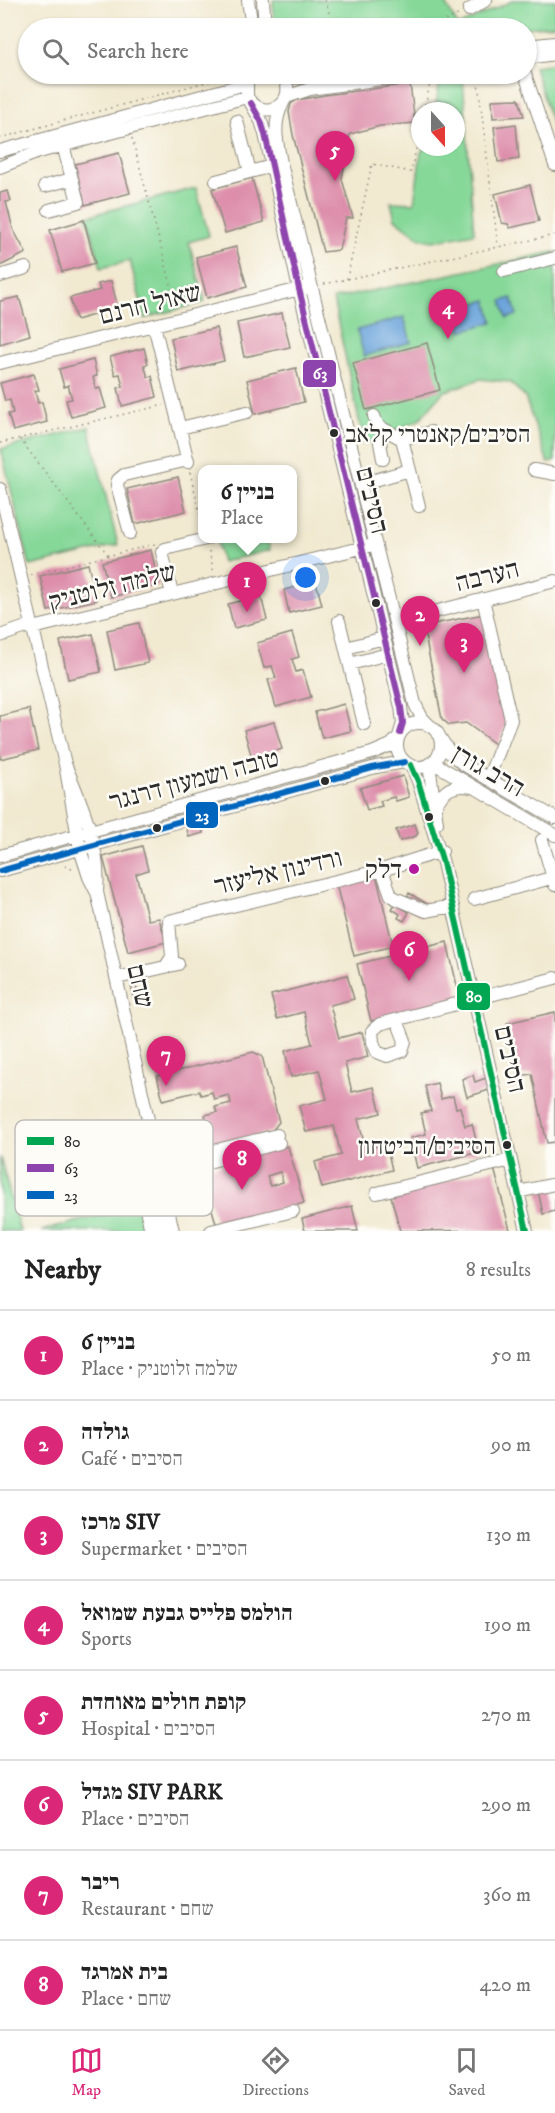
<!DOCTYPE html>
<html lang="en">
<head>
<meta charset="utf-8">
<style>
	body { margin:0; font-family:"IM FELL DW Pica","Frank Ruhl Libre",serif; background:#f2f2f2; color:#222 }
	.compass { position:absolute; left:411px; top:102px; width:54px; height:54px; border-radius:50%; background:#fff; box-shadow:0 2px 4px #0004; rotate:159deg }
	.you { position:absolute; left:306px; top:578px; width:21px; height:21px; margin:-15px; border:4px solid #fff; border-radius:50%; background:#1a73e8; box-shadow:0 0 0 9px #1a73e833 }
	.badge { display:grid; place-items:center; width:39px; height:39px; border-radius:50%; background:#db2777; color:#fff; font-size:20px; font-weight:700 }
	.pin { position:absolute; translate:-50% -50px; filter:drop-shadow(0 2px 3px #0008) }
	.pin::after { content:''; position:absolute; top:32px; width:21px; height:18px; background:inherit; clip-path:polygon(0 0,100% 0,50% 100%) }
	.popup { position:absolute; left:198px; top:465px; width:99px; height:78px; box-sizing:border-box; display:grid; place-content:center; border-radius:12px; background:#fff; filter:drop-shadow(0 2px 4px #0005); font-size:20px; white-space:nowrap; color:#767676 }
	.popup b { font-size:22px; color:#222 }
	.popup::after { content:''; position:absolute; left:50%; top:100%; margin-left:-12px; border:12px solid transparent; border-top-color:#fff }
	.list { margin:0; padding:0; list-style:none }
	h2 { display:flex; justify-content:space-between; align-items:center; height:78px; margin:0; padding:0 24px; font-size:26px }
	h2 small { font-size:20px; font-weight:400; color:#767676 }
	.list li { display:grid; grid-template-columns:39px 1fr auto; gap:18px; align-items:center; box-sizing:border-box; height:90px; padding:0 24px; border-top:2px solid #e0e0e0 }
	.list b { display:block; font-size:22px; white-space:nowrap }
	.list p { margin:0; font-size:20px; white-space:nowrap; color:#767676 }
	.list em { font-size:20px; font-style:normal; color:#767676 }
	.icon { flex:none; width:33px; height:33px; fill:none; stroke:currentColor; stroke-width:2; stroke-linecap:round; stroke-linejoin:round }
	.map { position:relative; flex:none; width:555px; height:1231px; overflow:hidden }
	.search { position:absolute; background:#fff; box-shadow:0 2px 4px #0004; left:18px; right:18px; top:18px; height:66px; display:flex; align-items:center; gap:15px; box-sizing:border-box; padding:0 21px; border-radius:33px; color:#767676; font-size:22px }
	.sheet { height:798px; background:#fff }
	nav { display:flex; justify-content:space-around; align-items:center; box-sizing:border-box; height:84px; border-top:2px solid #e0e0e0; background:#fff; font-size:16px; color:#767676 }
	nav a { display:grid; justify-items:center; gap:3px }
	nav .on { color:#db2777 }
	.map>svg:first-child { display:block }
	.green { fill:#86d899; stroke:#588262; stroke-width:1.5 }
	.water { fill:#6ca5db; stroke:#4c6883; stroke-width:1.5 }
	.building { fill:#dd8daa; fill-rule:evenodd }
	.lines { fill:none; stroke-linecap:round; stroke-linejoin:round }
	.minor-casing { stroke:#8e8a7e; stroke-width:14 }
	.path { stroke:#8e8a7e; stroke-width:1.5; stroke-dasharray:1.5 4.5; stroke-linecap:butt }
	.minor { stroke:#fff; stroke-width:12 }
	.bus-1-casing { stroke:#fdfcf7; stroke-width:10 }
	.bus-2-casing { stroke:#fdfcf7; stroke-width:10 }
	.bus-3-casing { stroke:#fdfcf7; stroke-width:10 }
	.bus-1 { stroke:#00a651; stroke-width:6 }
	.bus-2 { stroke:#8e44ad; stroke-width:6 }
	.bus-3 { stroke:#0065bd; stroke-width:6 }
	.bus-dot { fill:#2b2b2b; stroke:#fdfcf7; stroke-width:2 }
	.poi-dot { fill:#b5179e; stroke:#fdfcf7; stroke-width:2 }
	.labels { text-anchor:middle; stroke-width:5; stroke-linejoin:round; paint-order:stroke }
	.bus-label { font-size:24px; fill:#2b2b2b; stroke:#fdfcf7; text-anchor:start }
	.street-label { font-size:26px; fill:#2b2b2b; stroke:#fdfcf7 }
	.poi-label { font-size:26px; fill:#2b2b2b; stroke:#fdfcf7; text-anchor:end }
	.key { fill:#fdfcf7; stroke:#bebdba; stroke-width:1.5 }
	.key-label { font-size:16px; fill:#2b2b2b }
	.line-badge { stroke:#fdfcf7; stroke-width:2 }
	.badge-label { font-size:16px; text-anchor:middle; font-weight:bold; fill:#fff }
</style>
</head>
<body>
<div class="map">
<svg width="555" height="1231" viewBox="0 0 555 1231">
	<rect width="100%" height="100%" fill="#fdfcf7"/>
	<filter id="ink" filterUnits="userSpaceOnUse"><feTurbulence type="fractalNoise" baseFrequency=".0167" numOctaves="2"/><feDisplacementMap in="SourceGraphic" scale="12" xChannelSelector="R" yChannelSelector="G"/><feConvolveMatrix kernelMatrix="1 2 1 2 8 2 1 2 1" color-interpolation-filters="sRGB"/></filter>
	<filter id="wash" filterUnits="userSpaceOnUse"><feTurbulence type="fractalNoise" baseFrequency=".008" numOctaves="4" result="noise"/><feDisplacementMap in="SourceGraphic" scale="24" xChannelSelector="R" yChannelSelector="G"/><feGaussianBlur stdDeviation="1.35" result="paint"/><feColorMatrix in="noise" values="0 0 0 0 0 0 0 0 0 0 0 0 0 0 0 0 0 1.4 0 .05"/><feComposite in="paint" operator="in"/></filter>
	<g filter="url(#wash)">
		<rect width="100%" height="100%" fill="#f1e9d0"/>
		<path class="green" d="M273,0H453L446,4L458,26L514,0H555V25L526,28H274Z
			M555,63V134L534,66Z
			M463,78L474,233L433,241L420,238L395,219L391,202L414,203L421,152L426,147H456V111H435L440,80Z
			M196,188L209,236L189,242L205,302L145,318L130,261L101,268L87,216Z
			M555,252V461L548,463L525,397L510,382L480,379L443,392L419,420L364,444L333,299Z
			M89,427L118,545L30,566L1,449Z
			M216,539H267L270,550L222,562Z
			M0,1157L20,1231H0Z
			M136,1206L143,1210L147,1231H41Z"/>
		<path class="water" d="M512,298L517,315L507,318L502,301Z
			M487,300L493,322L461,331L455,309Z
			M404,317L411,342L364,356L357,330Z"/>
		<g id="blocks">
			<path class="building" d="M410,84L415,123L380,126L350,134L342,179L353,218H346L339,250L323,252L293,135L289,112L291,104L297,100L325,95Z
				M519,99L524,116L493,118L492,100Z
				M516,124L519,159L498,162L494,127Z
				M119,153L130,193L85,205L75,164Z
				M252,178L264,222L225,233L212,189Z
				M530,185L539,221L510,228L508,224L502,223L495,194Z
				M8,191L11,201L6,202L13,229L26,253L0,266V193Z
				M84,220L95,263L62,272L50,230Z
				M236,247L247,287L207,298L196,257Z
				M111,281L118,308L76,320L70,298L100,290L98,284Z
				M19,297L30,335L0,344V301Z
				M282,313L290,347L244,357L237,323Z
				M216,328L224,361L178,372L171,338Z
				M427,343L440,390L366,410L353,363Z
				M144,348L148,364L144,365L148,377L152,376L157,397L122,406L118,388L123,387L120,374L115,375L110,357Z
				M93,360L97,376L93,377L96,389L100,388L106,408L71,417L66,400L72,399L68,385L64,387L59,369Z
				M296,368L304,402L255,414L247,380Z
				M34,374L39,390L35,391L38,403L42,402L47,422L13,431L8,414L13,413L10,400L5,401L0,383Z
				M178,477L186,511L135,524L127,489Z
				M151,550L159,585L111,597L102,562Z
				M88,564L97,600L48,611L40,576Z
				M316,582L322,605L289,613L284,590Z
				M261,596L267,620L234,628L228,604Z
				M484,614L507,722L498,746L466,723L449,725L442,719L423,626Z
				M139,623L148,663L115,670L107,630Z
				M292,633L299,657L292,659L296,672L303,670L311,697L276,707L268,680L276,678L272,666L264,668L257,643Z
				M93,634L101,672L68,679L60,641Z
				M344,704L351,731L322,738L315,712Z
				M29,709L38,750L0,759V716Z
				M274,722L282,749L252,758L244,730Z
				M403,776L409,797L396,801L394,797L380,801L382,806L367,810L360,788Z
				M201,822L203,833L189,837L186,826Z
				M415,824L418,833L416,836L400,841L396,830Z
				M142,846L148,870L136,874L148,920L159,918L166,942L128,952L103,857Z
				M376,874L393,946L354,956L336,884Z
				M409,893L429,905L422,916L402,904Z
				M395,904L409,912L404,921L398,918L400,914L392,909Z
				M447,942L460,999L371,1021L357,964Z
				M347,975L354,999L330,1005L339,1038L362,1032L368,1057L345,1063L352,1092L374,1087L381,1113L358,1119L366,1149L386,1144L392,1170L322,1188L315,1162L341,1155L334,1126L306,1132L299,1106L327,1099L319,1070L291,1077L285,1051L312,1044L304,1012L277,1019L271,995Z
				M131,985H136L138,996L133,997Z
				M555,1012V1142L547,1143L532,1074L519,1076L507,1023Z
				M253,1052L262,1056L279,1122L271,1132L177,1156L170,1129L206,1119L205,1115L217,1112L215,1107L231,1103L229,1095L214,1099L212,1092L201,1095L199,1091L163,1100L157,1076Z
				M473,1075L475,1082L486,1078L489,1090L467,1097L462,1079Z
				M437,1083L441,1099L453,1096L456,1108L460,1107L465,1126L472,1124L479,1152L417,1168L410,1138L426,1134L421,1113L431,1111L425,1086Z
				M288,1146L304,1203L217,1227L208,1195L187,1200L181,1175ZM280,1172L283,1182L270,1186L267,1176Z
				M494,1168L510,1230L400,1231L391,1196Z
				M555,1187V1211L543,1214L538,1191Z
				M352,1206L358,1231H305L302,1219Z"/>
		</g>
	</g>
	<g filter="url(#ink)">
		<use href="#blocks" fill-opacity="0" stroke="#8e8a7e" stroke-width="1.5"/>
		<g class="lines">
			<defs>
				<path id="minor" d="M248,0L252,28
					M263,0L265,28
					M469,10L486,0
					M526,46L555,43
					M526,58L555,54
					M253,74L247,81V97C266,126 302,99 281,74
					M282,74C296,80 311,76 326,74
					M525,74L555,165
					M286,97L310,89L417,74
					M251,103L261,121L265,134L299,289L401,707L403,723L400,733
					M283,103C272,124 277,142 281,163L415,704L422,718L429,725
					M237,121L250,172
					M0,151L238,86L247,81
					M0,167L39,152L247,97
					M216,181L272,166
					M45,186L72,179
					M49,210L78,202L63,145
					M504,271L555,258
					M0,276L26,268
					M154,325L188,462
					M0,363L308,287
					M374,416L378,426L402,439L431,432
					M180,428L247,412
					M402,439L419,506
					M383,459L380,443L385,430
					M534,470L555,474
					M361,484L410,470
					M0,489L65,764L80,849L89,877L96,891
					M130,533L117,485L118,480L124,475L188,460
					M172,594L162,552L165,549L206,539
					M483,599L511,720L488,779
					M339,621L364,724
					M395,622L555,581
					M33,628L369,546
					M0,636L32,625
					M346,648L384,638
					M350,664L388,654
					M397 745a22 22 0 1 1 44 0a22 22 0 1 1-44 0Z
					M439,736L450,753L463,764L555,818
					M432,762L555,835
					M65,764C82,805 101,847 97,892L173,1231
					M429,764L437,823
					M411,765L418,781L443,863L527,1231
					M435,807C442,791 453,783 471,787
					M542,840L555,885
					M0,856L372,753L391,745L397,739
					M382,870L391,895L395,898L426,911L453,906
					M0,871L376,767L405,762
					M474,899L555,877
					M166,966L172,957L169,921L382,870L442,851
					M117,978L178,964
					M400,1028L405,1041L402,1051L387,1056L377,1052L373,1042L372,1031L380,1024L555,978
					M158,1165L277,1135
					M160,1175L279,1143
					M147,1191L157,1207L162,1231
					M142,1192L151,1231
					M518,1192L555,1184
					M377,1193L511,1160
					M211,1231L293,1211"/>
			</defs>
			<use href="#minor" class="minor-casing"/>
			<path class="path" d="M325,0L334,28
				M429,28L460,14
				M477,74L498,247
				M424,111L432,74
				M0,138L228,76
				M132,138L177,307
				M347,279L372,164L411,172L420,130
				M324,284L555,235
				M20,439L108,555
				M0,443L164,405
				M190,472L202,522
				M209,551L214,573
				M31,575L155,544
				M65,866L74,870"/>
			<use href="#minor" class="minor"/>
			<defs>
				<path id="bus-1" d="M411,765L418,781L443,863L527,1231"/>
				<path id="bus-2" d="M251,103L261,121L265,134L299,289L401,707L403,723L400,733"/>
				<path id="bus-3" d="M0,871L376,767L405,762"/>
			</defs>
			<use href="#bus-1" class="bus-1-casing"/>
			<use href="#bus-2" class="bus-2-casing"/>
			<use href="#bus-3" class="bus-3-casing"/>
			<use href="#bus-1" class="bus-1"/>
			<use href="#bus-2" class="bus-2"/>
			<use href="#bus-3" class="bus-3"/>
		</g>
	</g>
	<g class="bus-dot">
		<circle cx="334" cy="433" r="5"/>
		<circle cx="376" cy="603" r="5"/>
		<circle cx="325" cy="781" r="5"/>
		<circle cx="429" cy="817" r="5"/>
		<circle cx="157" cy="828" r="5"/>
		<circle cx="507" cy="1145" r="5"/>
	</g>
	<circle class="poi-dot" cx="414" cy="869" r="6"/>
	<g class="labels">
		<g class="bus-label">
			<text x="345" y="442">הסיבים/קאנטרי קלאב</text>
			<text x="496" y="1154" text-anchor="end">הסיבים/הביטחון</text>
		</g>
		<g class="street-label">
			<text transform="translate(150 303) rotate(-14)" y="9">שאול חרנם</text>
			<text transform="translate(373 500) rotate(76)" y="9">הסיבים</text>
			<text transform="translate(487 575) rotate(-14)" y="9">הערבה</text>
			<text transform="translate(112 586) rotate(-14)" y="9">שלמה זלוטניק</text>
			<text transform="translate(489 770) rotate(30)" y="9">הרב גורן</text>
			<text transform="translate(194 779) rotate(-15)" y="9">טובה ושמעון דרנגר</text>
			<text transform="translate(278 871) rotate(-13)" y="9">ורדינון אליעזר</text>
			<text transform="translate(141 986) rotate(77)" y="9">שחם</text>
			<text transform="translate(511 1059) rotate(77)" y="9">הסיבים</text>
		</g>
		<g class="poi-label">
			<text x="402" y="878">דלק</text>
		</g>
	</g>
	<rect x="15" y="1120" width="198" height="96" rx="9" class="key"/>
	<rect x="27" y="1137" width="27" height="8" fill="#00a651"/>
	<rect x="27" y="1164" width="27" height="8" fill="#8e44ad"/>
	<rect x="27" y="1191" width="27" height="8" fill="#0065bd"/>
	<g class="key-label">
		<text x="64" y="1147">80</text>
		<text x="64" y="1174">63</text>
		<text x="64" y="1201">23</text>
	</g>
	<g class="line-badge">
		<rect x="302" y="359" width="35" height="29" rx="6" fill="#8e44ad"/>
		<rect x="185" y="801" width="34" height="28" rx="6" fill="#0065bd"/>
		<rect x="456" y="982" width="35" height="29" rx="6" fill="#00a651"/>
	</g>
	<g class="badge-label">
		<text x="320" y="379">63</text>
		<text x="202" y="821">23</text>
		<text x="474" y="1002">80</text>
	</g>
</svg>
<svg class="compass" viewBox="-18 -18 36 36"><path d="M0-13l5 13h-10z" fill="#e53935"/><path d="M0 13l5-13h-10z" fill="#767676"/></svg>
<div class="you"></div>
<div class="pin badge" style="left:247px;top:612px">1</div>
<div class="popup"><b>בניין 6</b>Place</div>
<div class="pin badge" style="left:420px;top:646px">2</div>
<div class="pin badge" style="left:464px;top:673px">3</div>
<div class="pin badge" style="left:448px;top:339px">4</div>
<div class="pin badge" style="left:335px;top:181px">5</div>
<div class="pin badge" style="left:409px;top:981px">6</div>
<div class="pin badge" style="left:166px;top:1086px">7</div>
<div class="pin badge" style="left:242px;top:1190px">8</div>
<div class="search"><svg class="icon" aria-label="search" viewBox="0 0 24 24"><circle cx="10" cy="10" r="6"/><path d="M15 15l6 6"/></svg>Search here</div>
</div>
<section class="sheet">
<h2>Nearby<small>8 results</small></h2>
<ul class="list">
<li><span class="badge">1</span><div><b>בניין 6</b><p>Place · שלמה זלוטניק</p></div><em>50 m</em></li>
<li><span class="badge">2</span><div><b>גולדה</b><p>Café · הסיבים</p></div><em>90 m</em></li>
<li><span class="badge">3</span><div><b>מרכז SIV</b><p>Supermarket · הסיבים</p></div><em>130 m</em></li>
<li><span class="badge">4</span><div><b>הולמס פלייס גבעת שמואל</b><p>Sports</p></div><em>190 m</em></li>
<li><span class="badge">5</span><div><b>קופת חולים מאוחדת</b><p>Hospital · הסיבים</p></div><em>270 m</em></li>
<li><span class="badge">6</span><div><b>מגדל SIV PARK</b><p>Place · הסיבים</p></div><em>290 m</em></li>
<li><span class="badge">7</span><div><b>ריבר</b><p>Restaurant · שחם</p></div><em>360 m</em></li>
<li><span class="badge">8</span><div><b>בית אמרגד</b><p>Place · שחם</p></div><em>420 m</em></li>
</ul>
</section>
<nav>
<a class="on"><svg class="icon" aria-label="map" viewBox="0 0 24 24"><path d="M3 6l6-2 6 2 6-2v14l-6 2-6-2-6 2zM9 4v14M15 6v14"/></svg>Map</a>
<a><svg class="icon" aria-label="directions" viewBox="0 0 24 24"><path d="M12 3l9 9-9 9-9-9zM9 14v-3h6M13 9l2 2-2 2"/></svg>Directions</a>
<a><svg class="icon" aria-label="saved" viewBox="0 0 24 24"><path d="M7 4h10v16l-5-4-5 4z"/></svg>Saved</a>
</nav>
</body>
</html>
